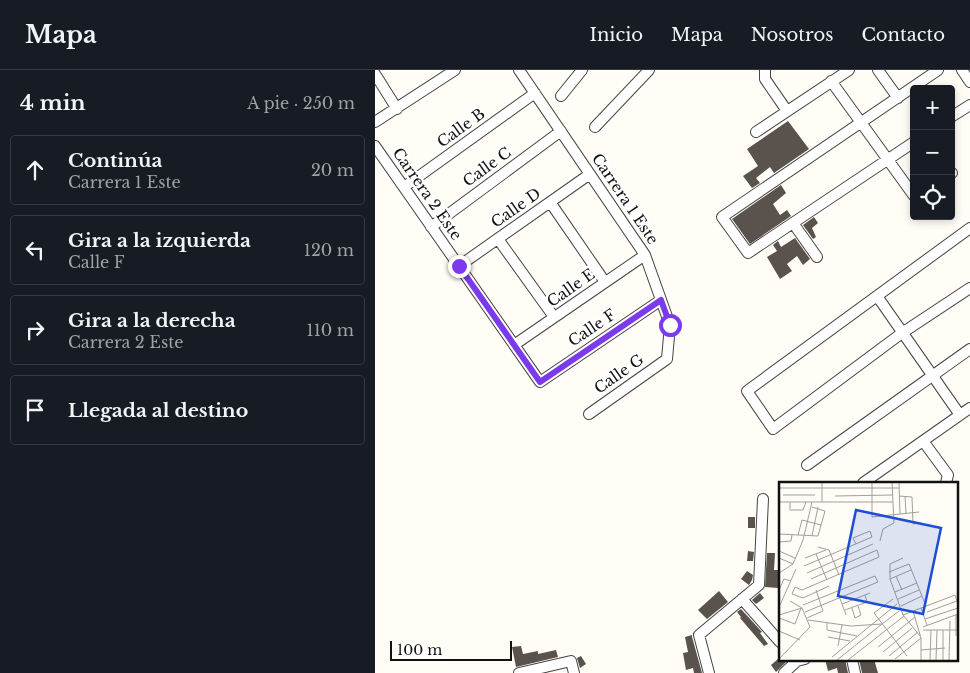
<!DOCTYPE html>
<html lang="es">
<head>
<meta charset="utf-8">
<style>
	body { margin:0; font-family:"Libre Baskerville",serif; background:#20242c; color:#f1f3f6 }
	.controls { position:absolute; right:15px; top:15px; display:grid; overflow:hidden; border-radius:5px; box-shadow:0 2px 8px #0003 }
	.controls button { width:45px; height:45px; display:grid; place-items:center; padding:0; border:0; border-bottom:1px solid #363941; background:#171b24; color:#f1f3f6; font:25px sans-serif }
	.scale { position:absolute; left:15px; bottom:12px; width:122px; box-sizing:border-box; padding-left:5px; border:2px solid #111; border-top:0; font-size:14px; line-height:18px; white-space:nowrap; color:#111; -webkit-text-stroke:4px #fff; paint-order:stroke }
	.stop { position:absolute; width:15px; height:15px; margin:-11px; border:4px solid #7c3aed; border-radius:50%; background:#fff }
	.stop.end { background:#7c3aed; border-color:#fff; box-shadow:0 1px 5px #0008 }
	.list { margin:0; padding:0; list-style:none }
	h2 { display:flex; justify-content:space-between; align-items:center; height:65px; margin:0; padding:0 20px; font-size:21px }
	h2 small { font-size:16px; font-weight:400; color:#9ea1a6 }
	.list li { display:grid; grid-template-columns:32px 1fr auto; gap:15px; align-items:center; box-sizing:border-box; height:70px; margin:0 10px 10px; padding:0 10px; border:1px solid #363941; border-radius:5px }
	.list b { display:block; font-size:19px; white-space:nowrap }
	.list p { margin:0; font-size:16px; white-space:nowrap; color:#9ea1a6 }
	.list em { font-size:16px; font-style:normal; color:#9ea1a6 }
	.icon { flex:none; width:28px; height:28px; fill:none; stroke:currentColor; stroke-width:2; stroke-linecap:round; stroke-linejoin:round }
	.map { position:relative; flex:none; width:595px; height:603px; overflow:hidden }
	header { display:flex; align-items:center; gap:30px; box-sizing:border-box; height:70px; padding:0 25px; background:#171b24; border-bottom:1px solid #363941 }
	header strong { font-size:24px }
	nav { display:flex; gap:28px; margin-inline-start:auto; font-size:18px }
	main { display:flex }
	aside { flex:1; background:#171b24 }
	.map>svg:first-child { display:block }
	.building { fill:#5a524d }
	.lines { fill:none; stroke-linecap:round; stroke-linejoin:round }
	.street-casing { stroke:#444; stroke-width:12 }
	.street { stroke:#fff; stroke-width:10 }
	.route { stroke:#7c3aed; stroke-width:6 }
	.labels { text-anchor:middle; stroke-width:5; stroke-linejoin:round; paint-order:stroke }
	.street-label { font-size:15px; fill:#111; stroke:#fff }
	.inset-road { fill:none; stroke:#a09f9a; stroke-width:1 }
	.view { fill:#1d4ed8; fill-opacity:0.15; stroke:#1d4ed8; stroke-width:2.5 }
	.inset-edge { fill:none; stroke:#111; stroke-width:2.5 }
</style>
</head>
<body>
<header>
<strong>Mapa</strong>
<nav><a>Inicio</a><a>Mapa</a><a>Nosotros</a><a>Contacto</a></nav>
</header>
<main>
<aside>
<h2>4 min<small>A pie · 250 m</small></h2>
<ul class="list">
<li><svg class="icon" aria-label="ahead" viewBox="0 0 24 24"><path d="M12 20V5M6 11l6-6 6 6"/></svg><div><b>Continúa</b><p>Carrera 1 Este</p></div><em>20 m</em></li>
<li><svg class="icon" aria-label="left" viewBox="0 0 24 24"><path d="M17 20v-9H6M10 6l-5 5 5 5"/></svg><div><b>Gira a la izquierda</b><p>Calle F</p></div><em>120 m</em></li>
<li><svg class="icon" aria-label="right" viewBox="0 0 24 24"><path d="M7 20v-9h11M14 6l5 5-5 5"/></svg><div><b>Gira a la derecha</b><p>Carrera 2 Este</p></div><em>110 m</em></li>
<li><svg class="icon" aria-label="arrive" viewBox="0 0 24 24"><path d="M6 21V4h12l-3 4 3 4H6"/></svg><div><b>Llegada al destino</b></div></li>
</ul>
</aside>
<div class="map">
<svg width="595" height="603" viewBox="0 0 595 603">
	<rect width="100%" height="100%" fill="#fffdf5"/>
	<path class="building" d="M413,51L434,79L399,103L395,97L381,108L385,113L377,118L368,106L383,96L372,79Z
		M406,115L411,123L398,134L405,145L412,140L416,146L375,174L357,149Z
		M439,147L443,153L437,158L441,167L438,169L428,155Z
		M420,168L435,189L428,195L422,186L412,194L417,201L405,209L392,187L402,181L398,175L403,171L406,177Z
		M373,447H380V458H373Z
		M373,481L379,482L378,491H372Z
		M392,483H400L399,500H405L403,518L390,517Z
		M372,501L378,505L377,510L374,515L366,509Z
		M344,521L353,532L332,549L323,540Z
		M385,523L389,528L381,534L377,530Z
		M366,539L387,562L385,563L393,574L389,576L365,548L366,547L362,542Z
		M317,565V567L327,603H319L318,598L311,600L308,583L313,582L310,567Z
		M146,576L148,584L163,581V584L181,580L183,587L141,597L137,577Z
		M206,586L211,594L205,598L202,588Z
		M403,589H414L401,602L396,595Z
		M450,589H470L473,603H463L462,598L453,601Z
		M484,589H499L503,603H487Z"/>
	<g class="lines">
		<defs>
			<path id="street" d="M144,0L270,185L295,255L292,289L214,344
				M390,0V9L412,41
				M503,0L523,28
				M587,0L595,12
				M0,4L22,39
				M456,11L539,126
				M186,26L207,0
				M576,47L595,35
				M0,52L80,0
				M220,57L274,0
				M381,62L474,0
				M539,72L373,183L347,147L563,0
				M0,76L165,312L286,230
				M576,103H577
				M29,117L160,23
				M175,132L230,212
				M418,153L442,187
				M56,157L186,61
				M595,158L372,321L398,359L527,263L595,218
				M123,169L179,247
				M84,196L215,104
				M502,226L585,345
				M139,275L270,185
				M548,371L573,405L571,413
				M432,395L595,279
				M488,413L595,338
				M367,529L405,572
				M477,589L480,603
				M144,603L196,591L199,603
				M334,603L324,565L384,515L388,429
				M409,603L422,591L430,589"/>
		</defs>
		<use href="#street" class="street-casing"/>
		<use href="#street" class="street"/>
	</g>
	<g class="lines">
		<path class="route" d="M84,196L165,312L286,230L295,255"/>
	</g>
	<g class="labels">
		<g class="street-label">
			<text transform="translate(86 58) rotate(-36)" y="5">Calle B</text>
			<text transform="translate(112 97) rotate(-36)" y="5">Calle C</text>
			<text transform="translate(52 124) rotate(55)" y="5">Carrera 2 Este</text>
			<text transform="translate(250 129) rotate(56)" y="5">Carrera 1 Este</text>
			<text transform="translate(141 138) rotate(-35)" y="5">Calle D</text>
			<text transform="translate(196 218) rotate(-35)" y="5">Calle E</text>
			<text transform="translate(217 258) rotate(-34)" y="5">Calle F</text>
			<text transform="translate(244 304) rotate(-35)" y="5">Calle G</text>
		</g>
	</g>
	<g transform="translate(404 412)">
		<rect width="179" height="179" fill="#fffdf5"/>
		<path class="inset-road" d="M43,1V20M93,1V35L140,30M120,1L121,32M0,6H120M4,13H36M56,14L114,13M120,14L133,15L134,42L142,41M126,14L127,31M0,20H114M11,20V28H24L27,20M0,52L39,54L46,29L33,25M19,53L23,38L42,43M33,54L39,25M101,59L104,47L115,41L113,1M0,60L12,59L13,53M39,65L50,68L60,93M0,69L16,76M37,72L48,98M0,76L14,82M26,76L47,68M124,76L111,82V97L124,133L141,154M25,84L93,55L91,49L74,56L77,62M110,90L130,82L147,124M0,91L14,82L24,58L33,20M28,91L94,62M117,94L123,108M111,97L132,88M0,108L5,97L12,99M23,108L100,75L98,68L32,97M23,108L16,105L13,112L24,116L50,104M116,110L138,101M60,114L67,133M114,117L95,131L128,174M119,117L140,108M63,122L91,111M1,123L17,87M24,123L96,94L99,100L26,130M122,124L143,114M73,126L76,136L82,133L79,124M142,126L148,143M66,128L88,120L86,113M134,129L142,156V178M148,130L178,119M0,133L23,126M124,133L176,113L179,122M0,136L16,142L22,126M28,136L44,129L37,108M146,137L179,126M29,138L72,144L103,142L120,129M48,140V148L78,154M144,145L179,132M144,148H179M0,149L21,158M177,154V133M49,155L71,159M59,164L63,143M99,165L136,135M142,168L166,166M104,170L133,146M110,174L139,150M53,175L118,122M0,177L31,145L23,126L11,119M116,177L142,156M58,178L103,142M69,178L125,134M151,178L152,148M157,178L158,148M164,178V148M170,178L171,139"/>
		<path class="view" d="M77,28L162,46L144,132L59,114Z"/>
		<rect width="179" height="179" class="inset-edge"/>
	</g>
</svg>
<div class="controls">
<button>+</button>
<button>−</button>
<button><svg class="icon" aria-label="locate" viewBox="0 0 24 24"><circle cx="12" cy="12" r="6"/><path d="M12 2v4M12 18v4M2 12h4M18 12h4"/></svg></button>
</div>
<div class="scale">100 m</div>
<div class="stop" style="left:295px;top:255px"></div>
<div class="stop end" style="left:84px;top:196px"></div>
</div>
</main>
</body>
</html>
